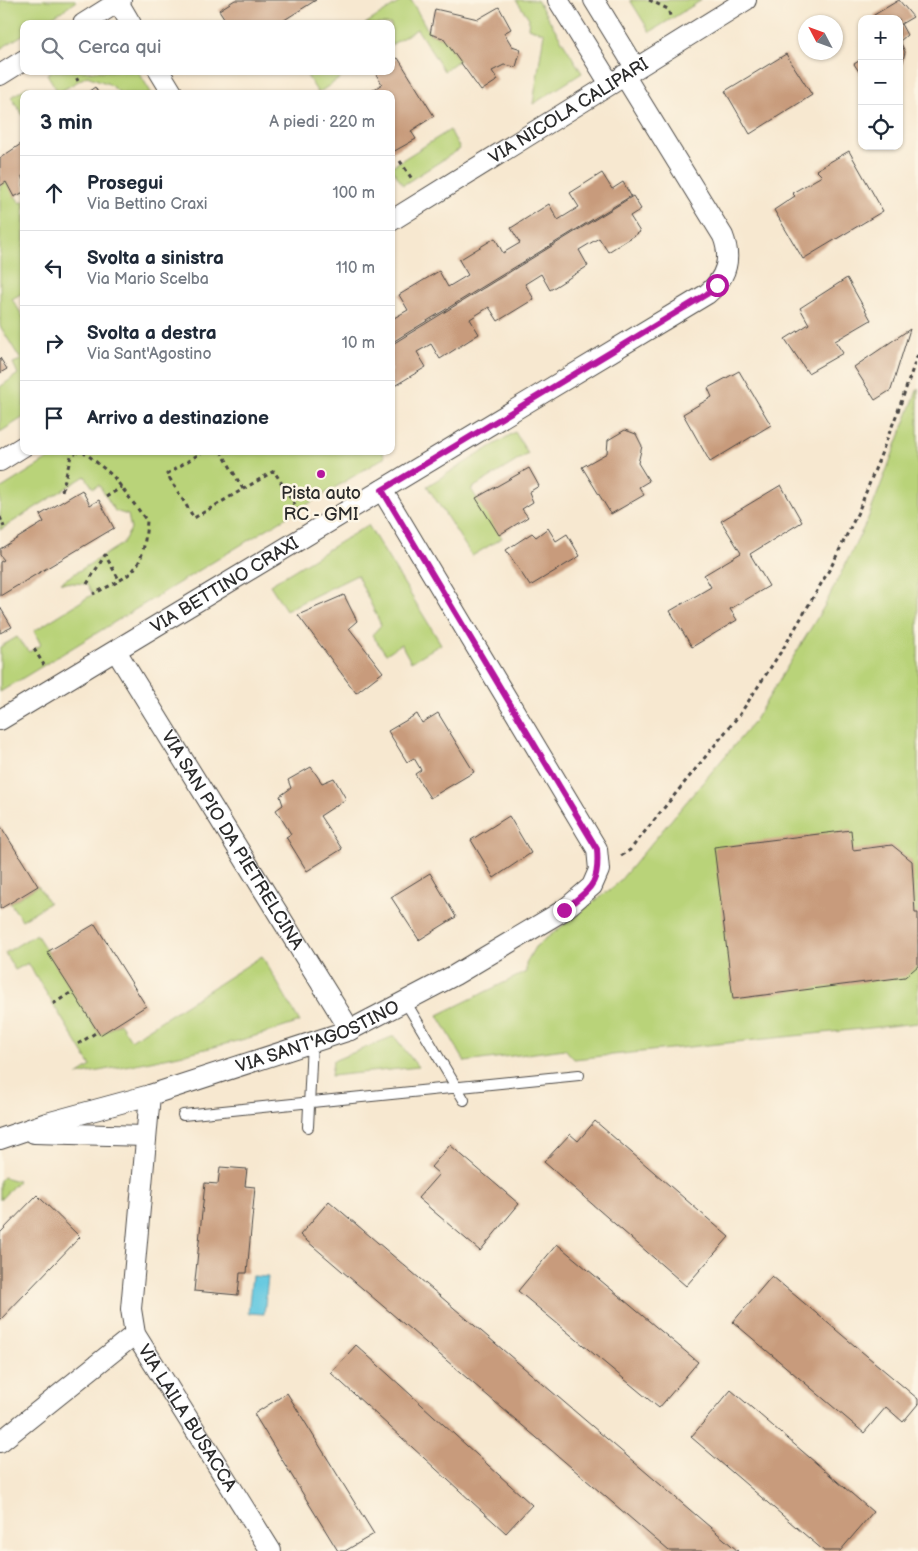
<!DOCTYPE html>
<html lang="it">
<head>
<meta charset="utf-8">
<style>
	body { margin:0; font-family:"Balsamiq Sans",sans-serif; background:#f2f2f3; color:#1f2937 }
	.controls { position:absolute; right:15px; top:15px; display:grid; overflow:hidden; border-radius:10px; box-shadow:0 1px 4px #0004 }
	.controls button { width:45px; height:45px; display:grid; place-items:center; padding:0; border:0; border-bottom:1px solid #e0e1e3; background:#fff; color:#1f2937; font:25px sans-serif }
	.compass { position:absolute; left:798px; top:15px; width:45px; height:45px; border-radius:50%; background:#fff; box-shadow:0 1px 4px #0004; rotate:311deg }
	.stop { position:absolute; width:15px; height:15px; margin:-11px; border:4px solid #b5179e; border-radius:50%; background:#fff }
	.stop.end { background:#b5179e; border-color:#fff; box-shadow:0 1px 5px #0008 }
	.list { margin:0; padding:0; list-style:none }
	h2 { display:flex; justify-content:space-between; align-items:center; height:65px; margin:0; padding:0 20px; font-size:21px }
	h2 small { font-size:16px; font-weight:400; color:#747a83 }
	.list li { display:grid; grid-template-columns:32px 1fr auto; gap:15px; align-items:center; box-sizing:border-box; height:75px; padding:0 20px; border-top:1px solid #e0e1e3 }
	.list b { display:block; font-size:19px; white-space:nowrap }
	.list p { margin:0; font-size:16px; white-space:nowrap; color:#747a83 }
	.list em { font-size:16px; font-style:normal; color:#747a83 }
	.icon { flex:none; width:28px; height:28px; fill:none; stroke:currentColor; stroke-width:2; stroke-linecap:round; stroke-linejoin:round }
	.map { position:relative; flex:none; width:918px; height:1551px; overflow:hidden }
	.search { position:absolute; background:#fff; box-shadow:0 1px 4px #0004; left:20px; top:20px; width:375px; height:55px; display:flex; align-items:center; gap:12px; box-sizing:border-box; padding:0 18px; border-radius:10px; color:#747a83; font-size:19px }
	.panel { position:absolute; background:#fff; box-shadow:0 1px 4px #0004; left:20px; top:90px; width:375px; height:365px; border-radius:10px }
	.map>svg:first-child { display:block }
	.green { fill:#b9d379; stroke:#727f52 }
	.water { fill:#62c8e0; stroke:#467a86 }
	.building { fill:#c89b7c }
	.lines { fill:none; stroke-linecap:round; stroke-linejoin:round }
	.lane-casing { stroke:#4a4744; stroke-width:12 }
	.street-casing { stroke:#4a4744; stroke-width:22 }
	.path { stroke:#4a4744; stroke-width:3; stroke-dasharray:4 4; stroke-linecap:butt }
	.lane { stroke:#fff; stroke-width:10 }
	.street { stroke:#fff; stroke-width:20 }
	.route { stroke:#b5179e; stroke-width:6 }
	.poi-dot { fill:#b5179e; stroke:#fcf5e5; stroke-width:2 }
	.labels { text-anchor:middle; stroke-width:5; stroke-linejoin:round; paint-order:stroke }
	.street-label { font-size:18px; fill:#2b2b2b; stroke:#fcf5e5 }
	.poi-label { font-size:18px; fill:#2b2b2b; stroke:#fcf5e5 }
</style>
</head>
<body>
<div class="map">
<svg width="918" height="1551" viewBox="0 0 918 1551">
	<rect width="100%" height="100%" fill="#fcf5e5"/>
	<filter id="ink" filterUnits="userSpaceOnUse"><feTurbulence type="fractalNoise" baseFrequency=".02" numOctaves="2"/><feDisplacementMap in="SourceGraphic" scale="10" xChannelSelector="R" yChannelSelector="G"/><feConvolveMatrix kernelMatrix="1 2 1 2 8 2 1 2 1" color-interpolation-filters="sRGB"/></filter>
	<filter id="wash" filterUnits="userSpaceOnUse"><feTurbulence type="fractalNoise" baseFrequency=".0096" numOctaves="4" result="noise"/><feDisplacementMap in="SourceGraphic" scale="20" xChannelSelector="R" yChannelSelector="G"/><feGaussianBlur stdDeviation="1.12" result="paint"/><feColorMatrix in="noise" values="0 0 0 0 0 0 0 0 0 0 0 0 0 0 0 0 0 1.4 0 .05"/><feComposite in="paint" operator="in"/></filter>
	<g filter="url(#wash)">
		<rect width="100%" height="100%" fill="#f7e8d0"/>
		<path class="green" d="M0,0H75L76,2L41,24H24V34L0,49Z
			M403,0H411L430,34L443,38L459,60L444,71L417,29L391,45V24H365Z
			M516,0H537L582,73L533,104L544,33L528,28L529,18Z
			M630,0H702L650,32Z
			M52,71H138L152,94H121L109,84L87,76L56,94L58,92L47,74Z
			M304,71H351L318,93Z
			M29,86L34,94H24V117L11,97Z
			M450,130L460,149L403,185L391,167Z
			M6,182L20,203L24,201V292L12,299L24,318V417L0,432V387L18,374L13,363L21,360L0,326V186Z
			M918,388V1023L574,1059L565,1049L465,1062L438,1015L526,972V963L535,947L617,884L753,723L825,605L867,521Z
			M515,432L528,454L471,489L502,538L472,556L427,486Z
			M61,451H382L385,457L0,692V647L17,637L29,652L41,645L34,631L93,594L86,584L61,582L122,544L131,529L128,515L115,511L99,485L93,488L85,476L0,530V489Z
			M368,525L441,644L411,662L401,644L386,654L372,635L381,625L357,575L286,610L270,585Z
			M38,886L49,903L22,920L10,903Z
			M36,934L100,1035L120,1023L131,1040L262,956L300,1022C227,1047 153,1061 77,1075L91,1066L28,963L15,970L5,953Z
			M394,1036L418,1067L331,1076L333,1061Z
			M3,1177L18,1181L0,1200V1180Z"/>
		<path class="water" d="M252,1276L268,1277L264,1314L248,1313Z"/>
		<g id="blocks">
			<path class="building" d="M235,0H316L278,24H228L219,10Z
				M899,0L913,17L901,24L907,35L900,41L905,52L900,74L899,19H876L874,15Z
				M499,7L511,29L504,33L512,46L521,49L516,67L504,65L492,71L498,80L481,91L443,38L430,34L435,9L478,19Z
				M786,54L812,95L750,134L725,91Z
				M398,58L434,116L411,131L416,139L391,153V94H367L382,84L374,71H391V61Z
				M862,59V76L854,64Z
				M95,87L99,94H85Z
				M24,142V175L22,176L24,192L14,197L6,182L0,186V158Z
				M849,151L883,211L803,259L774,210L795,196L792,193L822,176L816,170Z
				M602,173L612,189L623,182L631,196L391,343V313L394,318L408,310L399,295L439,271L448,287L468,275L459,260L495,238L503,253L520,243L511,228L549,204L558,220L579,207L570,193Z
				M633,196L641,209L630,216L640,232L608,252L599,238L579,250L588,266L550,290L541,274L525,284L534,299L498,321L489,307L470,319L479,334L440,359L431,344L417,352L426,367L391,388V345Z
				M847,278L871,320L835,341L843,353L808,373L785,339L809,324L800,308Z
				M910,329L891,390L875,400L854,367Z
				M0,358L7,369L0,373Z
				M739,371L771,425L710,462L683,414L712,397L708,388Z
				M625,430L636,434L642,446L638,463L649,481L639,487L644,495L611,514L582,467L607,453L608,440Z
				M529,468L539,486L529,492L533,502L522,509L528,517L499,535L476,498Z
				M781,485L802,522L750,554L769,586L730,609L737,620L692,647L670,611L711,587L704,575L741,553L721,521Z
				M82,490L90,505L99,500L114,528L0,596V562L4,560L0,555V549L44,522L40,515Z
				M548,528L556,541L567,534L580,556L530,586L506,550L532,533L536,537Z
				M344,595L357,621L349,628L383,672L356,693L298,615Z
				M0,607L12,627L0,633Z
				M438,713L474,772L430,798L415,774L421,770L414,758L407,762L388,731L417,714L422,723Z
				M311,767L322,783L334,778L346,799L320,816L342,849L307,871L286,837L291,834L276,810L283,805L280,796L291,788L288,780Z
				M509,816L531,853L494,878L471,840Z
				M0,825L38,886L0,909Z
				M851,830L853,850L892,845L912,861L915,913H918V966L905,977L733,999L714,847Z
				M430,873L456,917L419,940L391,897Z
				M95,924L146,1006L100,1035L47,952Z
				M595,1121L729,1237L686,1286L544,1162L570,1134L578,1141Z
				M450,1145L519,1204L480,1251L418,1198L439,1174L431,1167Z
				M220,1167L247,1169L245,1186L255,1187L247,1273H240L238,1295L194,1291L205,1183L218,1184Z
				M37,1195L80,1237L0,1320V1233Z
				M329,1201L738,1551H669L300,1235Z
				M557,1244L698,1362L659,1408L518,1291Z
				M772,1276L918,1399V1404L903,1422L886,1407L864,1433L733,1322Z
				M356,1345L532,1505L506,1533L331,1373Z
				M731,1390L873,1512L840,1551H824L691,1437Z
				M287,1393L374,1534L345,1551H338L254,1414Z"/>
		</g>
	</g>
	<g filter="url(#ink)">
		<use href="#blocks" fill-opacity="0" stroke="#4a4744" stroke-width="1"/>
		<g class="lines">
			<defs>
				<path id="lane" d="M405,1001L464,1100
					M183,1115L579,1075
					M308,1127L312,1042"/>
				<g id="street">
					<path d="M558,0L610,84"/>
					<path d="M594,0L635,67"/>
					<path d="M118,2L131,24"/>
					<path d="M83,24L121,0"/>
					<path d="M159,71L173,94"/>
					<path d="M0,75L24,60"/>
					<path id="s1" d="M391,221L746,0"/>
					<path d="M0,461L24,446"/>
					<path id="s2" d="M116,651L350,1030"/>
					<path id="s3" d="M0,720L707,294C726,278 732,259 723,236L624,75"/>
					<path id="s4" d="M150,1095L131,1309L135,1334L271,1551"/>
					<path d="M34,1133L146,1136"/>
					<path id="s5" d="M0,1139L47,1123L150,1095L350,1030L455,975L564,910L592,886L599,870L597,849L382,490"/>
					<path d="M0,1442L135,1334"/>
				</g>
			</defs>
			<use href="#lane" class="lane-casing"/>
			<use href="#street" class="street-casing"/>
			<path class="path" d="M649,0L668,9L671,19
				M73,71L78,81
				M400,161L412,179
				M83,451L113,476L147,521C143,571 136,573 93,594
				M204,451L167,474L194,518L274,471L300,513
				M221,451L243,489
				M62,491L71,456L78,451
				M106,497L122,487
				M0,517L4,527
				M87,584L105,555L120,581
				M34,649L44,665
				M621,856L630,850L740,714L786,644L832,565L859,510L898,411L918,354
				M53,1004L72,992
				M78,1044L97,1032"/>
			<use href="#lane" class="lane"/>
			<use href="#street" class="street"/>
		</g>
	</g>
	<g class="lines" filter="url(#ink)">
		<path class="route" d="M564,910C590,888 600,886 597,849L382,490L707,294L717,285"/>
	</g>
	<circle class="poi-dot" cx="321" cy="474" r="5"/>
	<g class="labels">
		<g class="street-label">
			<text dy="6" stroke="none"><textPath href="#s1" startOffset="209">VIA NICOLA CALIPARI</textPath></text>
			<text dy="6" stroke="none"><textPath href="#s3" startOffset="262">VIA BETTINO CRAXI</textPath></text>
			<text dy="6" stroke="none"><textPath href="#s2" startOffset="222">VIA SAN PIO DA PIETRELCINA</textPath></text>
			<text dy="6" stroke="none"><textPath href="#s5" startOffset="334">VIA SANT'AGOSTINO</textPath></text>
			<text dy="6" stroke="none"><textPath href="#s4" startOffset="339">VIA LAILA BUSACCA</textPath></text>
		</g>
		<g class="poi-label">
			<text x="321" y="499">Pista auto<tspan x="321" dy="21">RC - GMI</tspan></text>
		</g>
	</g>
</svg>
<div class="controls">
<button>+</button>
<button>−</button>
<button><svg class="icon" aria-label="locate" viewBox="0 0 24 24"><circle cx="12" cy="12" r="6"/><path d="M12 2v4M12 18v4M2 12h4M18 12h4"/></svg></button>
</div>
<svg class="compass" viewBox="-18 -18 36 36"><path d="M0-13l5 13h-10z" fill="#e53935"/><path d="M0 13l5-13h-10z" fill="#747a83"/></svg>
<div class="stop" style="left:717px;top:285px"></div>
<div class="stop end" style="left:564px;top:910px"></div>
<div class="search"><svg class="icon" aria-label="search" viewBox="0 0 24 24"><circle cx="10" cy="10" r="6"/><path d="M15 15l6 6"/></svg>Cerca qui</div>
<section class="panel">
<h2>3 min<small>A piedi · 220 m</small></h2>
<ul class="list">
<li><svg class="icon" aria-label="ahead" viewBox="0 0 24 24"><path d="M12 20V5M6 11l6-6 6 6"/></svg><div><b>Prosegui</b><p>Via Bettino Craxi</p></div><em>100 m</em></li>
<li><svg class="icon" aria-label="left" viewBox="0 0 24 24"><path d="M17 20v-9H6M10 6l-5 5 5 5"/></svg><div><b>Svolta a sinistra</b><p>Via Mario Scelba</p></div><em>110 m</em></li>
<li><svg class="icon" aria-label="right" viewBox="0 0 24 24"><path d="M7 20v-9h11M14 6l5 5-5 5"/></svg><div><b>Svolta a destra</b><p>Via Sant'Agostino</p></div><em>10 m</em></li>
<li><svg class="icon" aria-label="arrive" viewBox="0 0 24 24"><path d="M6 21V4h12l-3 4 3 4H6"/></svg><div><b>Arrivo a destinazione</b></div></li>
</ul>
</section>
</div>
</body>
</html>
